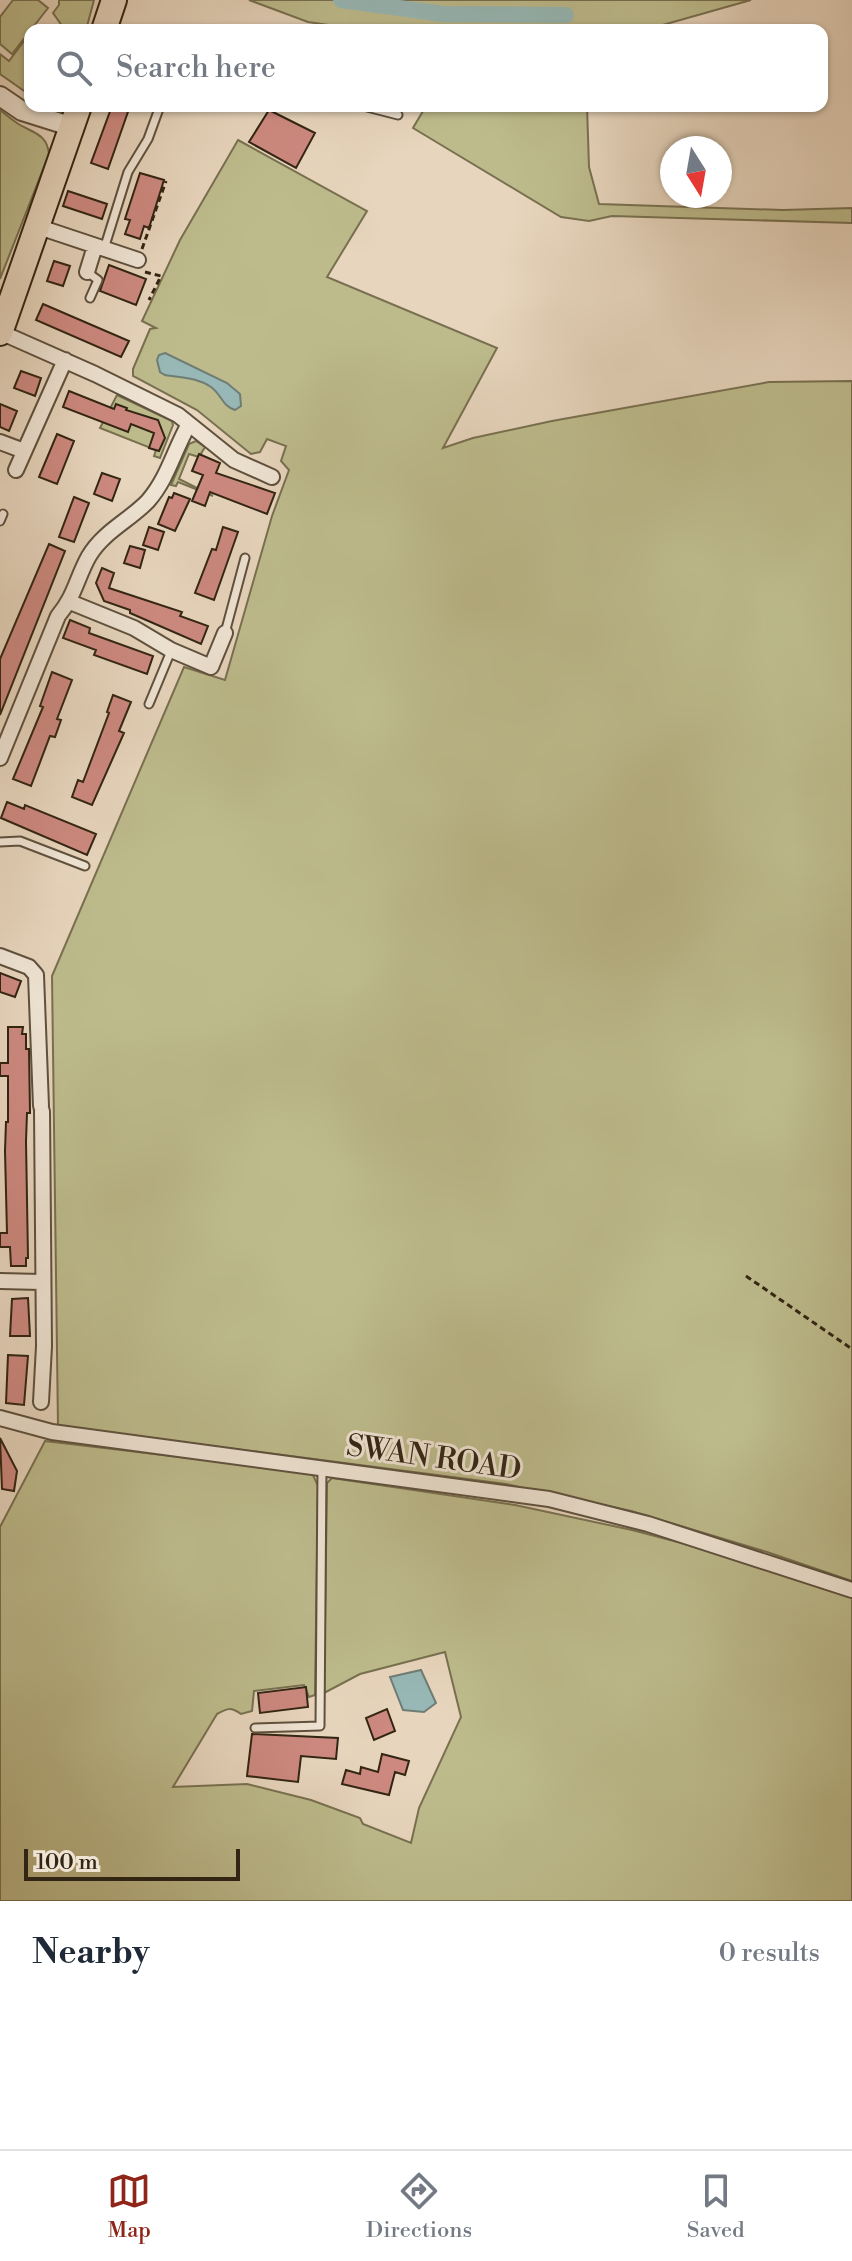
<!DOCTYPE html>
<html lang="en">
<head>
<meta charset="utf-8">
<style>
	body { margin:0; font-family:"Libre Bodoni",serif; background:#f6f6f7; color:#1f2937 }
	.compass { position:absolute; left:660px; top:136px; width:72px; height:72px; border-radius:50%; background:#fff; box-shadow:0 2px 6px #0004; rotate:169deg }
	.scale { position:absolute; left:24px; bottom:20px; width:216px; box-sizing:border-box; padding-left:8px; border:4px solid #322513; border-top:0; font-size:22px; line-height:28px; white-space:nowrap; color:#322513; -webkit-text-stroke:6px #efe4d4; paint-order:stroke }
	.list { margin:0; padding:0; list-style:none }
	h2 { display:flex; justify-content:space-between; align-items:center; height:104px; margin:0; padding:0 32px; font-size:34px }
	h2 small { font-size:26px; font-weight:400; color:#747a83 }
	.icon { flex:none; width:44px; height:44px; fill:none; stroke:currentColor; stroke-width:2; stroke-linecap:round; stroke-linejoin:round }
	.map { position:relative; flex:none; width:852px; height:1901px; overflow:hidden }
	.search { position:absolute; background:#fff; box-shadow:0 2px 6px #0004; left:24px; right:24px; top:24px; height:88px; display:flex; align-items:center; gap:20px; box-sizing:border-box; padding:0 28px; border-radius:16px; color:#747a83; font-size:30px }
	.sheet { height:248px; background:#fff }
	nav { display:flex; justify-content:space-around; align-items:center; box-sizing:border-box; height:112px; border-top:2px solid #e0e1e3; background:#fff; font-size:22px; color:#747a83 }
	nav a { display:grid; justify-items:center; gap:4px }
	nav .on { color:#8f2418 }
	.map>svg:first-child { display:block }
	.green { fill:#bdbb8c; stroke:#787050; stroke-width:2 }
	.water { fill:#97b8b6; stroke:#6f7d75; stroke-width:2 }
	.lines { fill:none; stroke-linecap:round; stroke-linejoin:round }
	.canal { stroke:#97b8b6; stroke-width:16 }
	.building { fill:#cd8980; stroke:#322513; stroke-width:2 }
	.service-casing { stroke:#5f513e; stroke-width:11 }
	.minor-casing { stroke:#5f513e; stroke-width:18 }
	.tertiary-casing { stroke:#5f513e; stroke-width:22 }
	.primary-casing { stroke:#322513; stroke-width:28 }
	.path { stroke:#322513; stroke-width:3; stroke-dasharray:6 4; stroke-linecap:butt }
	.service { stroke:#efe4d4; stroke-width:7 }
	.minor { stroke:#efe4d4; stroke-width:14 }
	.tertiary { stroke:#efe4d4; stroke-width:18 }
	.primary { stroke:#e7d5bd; stroke-width:24 }
	.labels { text-anchor:middle; stroke-width:6; stroke-linejoin:round; paint-order:stroke }
	.street-label { font-size:30px; fill:#322513; stroke:#efe4d4 }
</style>
</head>
<body>
<div class="map">
<svg width="852" height="1901" viewBox="0 0 852 1901">
	<rect width="100%" height="100%" fill="#e7d5bd"/>
	<filter id="stains"><feTurbulence type="fractalNoise" baseFrequency=".0025" numOctaves="4"/><feColorMatrix values="0 0 0 0 .2 0 0 0 0 .09 0 0 0 0 .02 0 0 0 .5 -.17"/></filter>
	<radialGradient id="worn" r=".72"><stop offset=".6" stop-color="#630" stop-opacity="0"/><stop offset="1" stop-color="#630" stop-opacity=".3"/></radialGradient>
	<path class="green" d="M13,0H38L48,8L12,54L0,44V17Z
		M59,0H94L86,30H65L53,13L59,5Z
		M249,0H751L645,30H363L308,22Z
		M30,33V95L0,74V54L9,61Z
		M426,106H587L589,167L599,204L783,210L852,208V223L612,216L589,221L561,217L413,128Z
		M0,110C5,114 11,119 17,123C32,133 47,133 49,154L0,279Z
		M238,140L367,211L327,277L497,348L443,448L473,438L552,421L769,382L852,381V1581L767,1552L631,1511L506,1484L58,1426L52,976L184,667L225,680L272,516L289,470L281,461L286,446L267,439L260,452L251,454L197,410L133,376V369L150,329L156,328L142,321L180,240Z
		M117,395L172,421L173,425L160,458L154,456L156,450L100,428Z
		M196,441L205,447L199,457L189,454L179,479L213,496L178,482L176,486L171,485L189,444Z
		M45,1441L307,1472L313,1475L318,1486L315,1695L309,1697L304,1685L254,1691L252,1711L241,1714C231,1707 228,1708 217,1714L173,1787L247,1784L311,1800L360,1818L363,1824L411,1843L419,1808L461,1717L445,1652L360,1674L324,1693L327,1483L332,1478L515,1505L632,1530L712,1551L852,1598V1901H0V1527Z"/>
	<path class="water" d="M165,353L227,383L240,394L241,406L235,410C222,406 222,395 211,387C197,377 181,378 165,375L160,372L157,360L159,355Z
		M421,1670L436,1703L424,1712L403,1710L390,1677Z"/>
	<g class="lines">
		<path class="canal" d="M341,0L443,14L566,15"/>
	</g>
	<path class="building" d="M112,106H130L108,169L91,163Z
		M269,110L315,133L296,168L249,142Z
		M140,173L164,180L149,228L144,226L140,239L125,234L130,220L125,219Z
		M68,191L107,204L102,219L63,206Z
		M54,261L70,266L63,286L47,281Z
		M109,265L146,279L136,305L100,291Z
		M43,304L129,341L121,357L36,320Z
		M21,371L41,378L35,396L14,388Z
		M69,391L114,409L116,404L127,408L126,410L158,420L165,438L159,451L149,448L154,433L131,424L128,432L63,407Z
		M0,404L17,411L9,431L0,427Z
		M57,434L74,441L57,484L39,477Z
		M199,454L220,463L216,473L275,493L267,514L210,492L205,506L192,501L203,475L192,471Z
		M102,473L120,479L112,501L94,494Z
		M174,493L190,499L175,531L158,524L169,497L172,498Z
		M74,497L89,503L74,542L59,537Z
		M149,527L164,532L158,550L143,545Z
		M223,527L238,532L214,600L195,593L212,549L216,550Z
		M49,544L65,551L0,715V659Z
		M130,546L145,550L140,568L124,563Z
		M102,568L114,573L109,588L182,612L180,616L208,626L201,644L130,613V610L104,601L96,583Z
		M70,620L90,628L89,633L153,656L147,674L94,655L96,650L63,638Z
		M52,672L72,680L57,719L61,720L55,737L50,736L31,786L13,779L43,707L40,706Z
		M113,695L131,702L119,731L124,733L92,805L72,797L78,780L83,782L109,713L107,712Z
		M7,802L24,809L25,805L96,834L87,855L1,818Z
		M0,973L21,981L15,997L0,992Z
		M8,1027H23L22,1034H26V1049H29L30,1113H27L26,1141L28,1258H26V1266H11L10,1247H0V1233H7L5,1151L6,1122H8V1076H0V1063H8Z
		M28,1298L30,1336H10L12,1299Z
		M8,1355L28,1356L24,1405L6,1403Z
		M0,1438L17,1471L14,1491L2,1489Z
		M306,1687L308,1707L260,1713L258,1693Z
		M387,1709L395,1731L374,1740L366,1718Z
		M252,1734L338,1738L336,1759L301,1756L298,1782L247,1776Z
		M382,1754L409,1761L405,1775L395,1772L389,1795L342,1784L346,1770L360,1774L361,1767L378,1772Z"/>
	<g class="lines">
		<defs>
			<path id="service" d="M363,106L398,115
				M104,249L128,172L148,139L160,106
				M87,272L98,280L90,298
				M0,521L3,514
				M225,633L245,558
				M149,704L171,651
				M0,842L20,841L85,866
				M255,1728L320,1726L322,1469"/>
			<path id="minor" d="M39,227L138,260
				M87,272L95,246
				M0,332L95,374L178,415L234,460L272,477
				M0,442L24,451
				M16,470L65,360
				M70,602L134,628L171,650L211,667L225,633
				M0,758L58,616C75,596 77,577 89,556C103,532 130,520 148,501C168,478 174,450 189,424
				M0,956L29,967L36,975L41,1106
				M0,1281L41,1282
				M41,1402L44,1346L42,1111
				M0,1418L52,1432L549,1499L648,1524L852,1590"/>
			<path id="tertiary" d="M0,96L22,111L73,127"/>
			<path id="primary" d="M104,30L114,0
				M0,333L79,106"/>
		</defs>
		<use href="#service" class="service-casing"/>
		<use href="#minor" class="minor-casing"/>
		<use href="#tertiary" class="tertiary-casing"/>
		<use href="#primary" class="primary-casing"/>
		<path class="path" d="M142,249L166,181
			M145,272L161,276L149,300
			M746,1276L852,1349"/>
		<use href="#service" class="service"/>
		<use href="#minor" class="minor"/>
		<use href="#tertiary" class="tertiary"/>
		<use href="#primary" class="primary"/>
	</g>
	<g class="labels">
		<g class="street-label">
			<text transform="translate(434 1457) rotate(8)" y="10">SWAN ROAD</text>
		</g>
	</g>
	<rect width="100%" height="100%" filter="url(#stains)"/>
	<rect width="100%" height="100%" fill="url(#worn)"/>
</svg>
<svg class="compass" viewBox="-18 -18 36 36"><path d="M0-13l5 13h-10z" fill="#e53935"/><path d="M0 13l5-13h-10z" fill="#747a83"/></svg>
<div class="scale">100 m</div>
<div class="search"><svg class="icon" aria-label="search" viewBox="0 0 24 24"><circle cx="10" cy="10" r="6"/><path d="M15 15l6 6"/></svg>Search here</div>
</div>
<section class="sheet">
<h2>Nearby<small>0 results</small></h2>
<ul class="list">
</ul>
</section>
<nav>
<a class="on"><svg class="icon" aria-label="map" viewBox="0 0 24 24"><path d="M3 6l6-2 6 2 6-2v14l-6 2-6-2-6 2zM9 4v14M15 6v14"/></svg>Map</a>
<a><svg class="icon" aria-label="directions" viewBox="0 0 24 24"><path d="M12 3l9 9-9 9-9-9zM9 14v-3h6M13 9l2 2-2 2"/></svg>Directions</a>
<a><svg class="icon" aria-label="saved" viewBox="0 0 24 24"><path d="M7 4h10v16l-5-4-5 4z"/></svg>Saved</a>
</nav>
</body>
</html>
